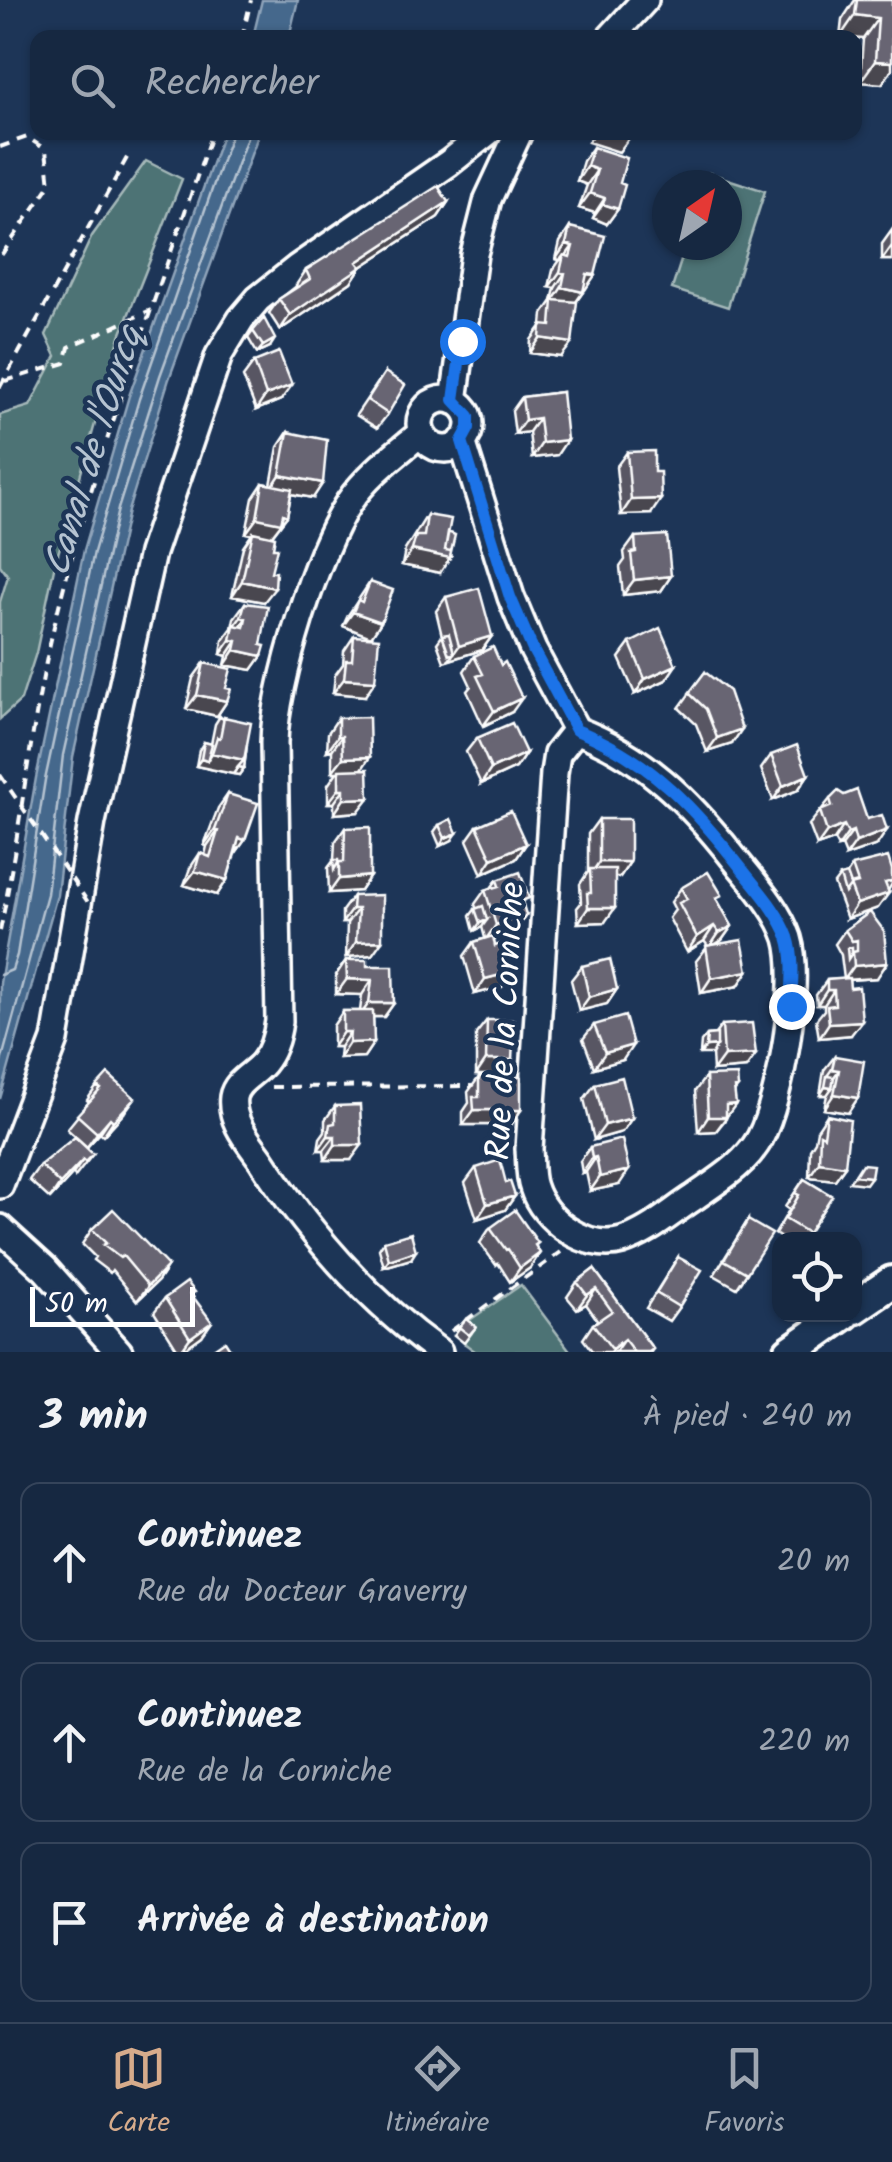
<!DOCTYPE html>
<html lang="fr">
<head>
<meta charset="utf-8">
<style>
	body { margin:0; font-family:Kalam,sans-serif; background:#23344c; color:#f1f3f6 }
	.controls { position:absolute; right:30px; bottom:30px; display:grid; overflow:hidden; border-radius:20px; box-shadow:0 2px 8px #0004 }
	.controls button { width:90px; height:90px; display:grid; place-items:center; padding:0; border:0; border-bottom:2px solid #35445a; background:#162841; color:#f1f3f6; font:50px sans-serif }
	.compass { position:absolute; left:652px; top:170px; width:90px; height:90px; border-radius:50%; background:#162841; box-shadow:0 2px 8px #0004; rotate:34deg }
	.scale { position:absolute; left:30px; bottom:25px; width:165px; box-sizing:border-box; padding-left:10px; border:5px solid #fff; border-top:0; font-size:28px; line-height:35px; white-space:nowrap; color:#fff; -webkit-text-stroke:8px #1d3557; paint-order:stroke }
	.stop { position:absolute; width:30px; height:30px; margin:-22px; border:8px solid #1a73e8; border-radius:50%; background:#fff }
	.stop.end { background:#1a73e8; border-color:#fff; box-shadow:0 2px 10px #0008 }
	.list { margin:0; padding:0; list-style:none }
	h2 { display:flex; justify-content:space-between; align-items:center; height:130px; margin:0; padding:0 40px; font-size:42px }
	h2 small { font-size:32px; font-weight:400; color:#9ea6b1 }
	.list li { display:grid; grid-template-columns:65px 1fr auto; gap:30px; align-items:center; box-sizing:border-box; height:160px; margin:0 20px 20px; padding:0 20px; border:2px solid #35445a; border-radius:20px }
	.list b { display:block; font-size:38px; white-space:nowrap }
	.list p { margin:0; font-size:32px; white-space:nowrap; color:#9ea6b1 }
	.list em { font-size:32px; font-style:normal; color:#9ea6b1 }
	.icon { flex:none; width:55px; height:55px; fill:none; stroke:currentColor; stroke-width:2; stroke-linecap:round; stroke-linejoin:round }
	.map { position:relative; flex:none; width:892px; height:1352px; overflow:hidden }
	.search { position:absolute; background:#162841; box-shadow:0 2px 8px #0004; left:30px; right:30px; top:30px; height:110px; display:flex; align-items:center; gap:25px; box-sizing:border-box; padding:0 35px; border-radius:20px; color:#9ea6b1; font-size:38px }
	.sheet { height:670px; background:#162841 }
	nav { display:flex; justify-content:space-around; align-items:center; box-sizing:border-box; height:140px; border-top:2px solid #35445a; background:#162841; font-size:28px; color:#9ea6b1 }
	nav a { display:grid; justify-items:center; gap:5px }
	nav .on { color:#d6ab8b }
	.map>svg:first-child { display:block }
	.green { fill:#4e7375; stroke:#a6b9ba; stroke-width:2.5 }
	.water { fill:#45688c; stroke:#8fa4ba; stroke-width:2.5 }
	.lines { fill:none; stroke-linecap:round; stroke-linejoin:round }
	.shore { stroke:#b5c3d1; stroke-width:2.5 }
	.minor-casing { stroke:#fff; stroke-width:32 }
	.major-casing { stroke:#fff; stroke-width:38 }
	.path { stroke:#fff; stroke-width:4; stroke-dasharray:10 8; stroke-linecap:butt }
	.minor { stroke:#1d3557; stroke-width:25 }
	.major { stroke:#1d3557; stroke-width:30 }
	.path-bridge { stroke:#fff; stroke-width:4; stroke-dasharray:10 8; stroke-linecap:butt }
	.wall { fill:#595763; stroke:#fff; stroke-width:2.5 }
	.shaded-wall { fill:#494750; stroke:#fff; stroke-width:2.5 }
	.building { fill:#686573; stroke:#fff; stroke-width:2.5 }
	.route { stroke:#1a73e8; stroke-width:12 }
	.labels { text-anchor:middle; stroke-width:9; stroke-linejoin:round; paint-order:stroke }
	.street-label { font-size:35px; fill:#fff; stroke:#1d3557 }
	.water-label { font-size:38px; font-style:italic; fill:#b5c3d1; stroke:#1d3557 }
</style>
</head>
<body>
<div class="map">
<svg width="892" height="1352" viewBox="0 0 892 1352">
	<rect width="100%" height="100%" fill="#1d3557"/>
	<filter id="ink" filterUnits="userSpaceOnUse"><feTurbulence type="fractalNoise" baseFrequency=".01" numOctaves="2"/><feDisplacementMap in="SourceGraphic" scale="20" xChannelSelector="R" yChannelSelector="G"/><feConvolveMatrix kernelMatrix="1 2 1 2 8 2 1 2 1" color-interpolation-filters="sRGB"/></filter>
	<g filter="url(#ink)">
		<path class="green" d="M146,161L182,179L120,336L54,568L36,653L21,700L0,719V602L8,576L0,565V415L30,406L56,356L46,335L92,236Z
			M709,173L765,191L728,307L672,289L686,245H727V185H705Z
			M521,1285L571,1352H476L464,1343L471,1334L461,1326Z"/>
		<path class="water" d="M262,0H298L289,37H253Z
			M223,133H259L169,379L128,511L73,757L57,895L0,1099V983L36,778L84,550L129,396Z"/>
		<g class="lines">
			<path class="shore" d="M0,975L12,970L17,955L45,780L94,552L139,399L232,132
				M0,1066L47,894L63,755L118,509L160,376L249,132"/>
			<defs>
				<path id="minor" d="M610,38L645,0
					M420 424a25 25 0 1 1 50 0a25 25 0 1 1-50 0Z
					M454,401L474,254L488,199L519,132
					M421,433C396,454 368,474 349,502C316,552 275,683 274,743L279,1021C277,1037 273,1051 263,1063C253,1075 236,1081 233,1097C230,1121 248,1141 261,1159C309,1234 367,1300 439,1352
					M462,441L511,597L533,650L576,730C644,756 689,801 733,857C752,881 778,908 788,938C801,982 781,1098 760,1138C745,1165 717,1181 693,1198C670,1213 648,1233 622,1241C586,1251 543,1220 533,1187C529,1176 530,1161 529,1149L554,773L557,754L576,730
					M0,1185L55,1040L92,822L152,553L219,355L241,319L258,299L297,268L449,163L488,132
					M0,1228L45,1269L119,1352"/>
				<path id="major" d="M854,1308L892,1282
					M790,1352L844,1314"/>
			</defs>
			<use href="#minor" class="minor-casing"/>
			<use href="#major" class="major-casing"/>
			<path class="path" d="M242,38L251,0
				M0,147L27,137L46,150L50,185L0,257
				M5,381L65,363L69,347L151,310
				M0,387L128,156
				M0,931C20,834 29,736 51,639C91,466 156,301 212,132
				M271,1087L477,1086
				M451,1331L561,1252"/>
			<use href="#minor" class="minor"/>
			<use href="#major" class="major"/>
			<path class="path-bridge" d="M0,775L94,911"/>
		</g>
		<path class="wall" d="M855,0H892L882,84L860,82L863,39L840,37L842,20Z
			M593,147L620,183L618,209L607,224L593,218L595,213L579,208L587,185L577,181L583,161Z
			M448,202L438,217L361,267L351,282L280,330L269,313L279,299L297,287L296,285L306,270Z
			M570,227L595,275L576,302L561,357L530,353L531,340L542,325L543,314L552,301L555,288L549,287L553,270L560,260L556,259L560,242Z
			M892,230V260H882V244Z
			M253,331L270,347L257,353L248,338Z
			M254,362L281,400L256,410L243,377Z
			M385,372L388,414L377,428L356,415Z
			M562,392L557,455L532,458L529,432L515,434L512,411L522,397Z
			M288,432L313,498L291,494L287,516L272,536L264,602L232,596L243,547L252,534L246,533L253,498L263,483L271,485L278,447Z
			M627,452L651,514L621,515L616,467Z
			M427,515L440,573L402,565L405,550Z
			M635,537L671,576L661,591L623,595L620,567L625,560L624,552Z
			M370,582L381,622L371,637L343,626L348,615Z
			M446,597L492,636L482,650L444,662L437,643L442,636L436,611Z
			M245,603L261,645L262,656L252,670L225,665L227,656L221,654L223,640L232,628L234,618Z
			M354,636L365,696L333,693L335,675L343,664L344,651Z
			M630,643L666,680L635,694L619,658Z
			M474,656L512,712L483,726L467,691L471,686L464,671Z
			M204,663L227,701L217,716L186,709L193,678Z
			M705,672L732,744L707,752L696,724L679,708Z
			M220,716L247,745L244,768L239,775L196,766L199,750L204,742L211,744L215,724Z
			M338,718L362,769L358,812L334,814V803H328V785L337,772H332V750L327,751L328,733Z
			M477,738L526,753L516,768L481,784L466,752Z
			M771,755L808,775L798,790L773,800L761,769Z
			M228,794L245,840L235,854L227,880L217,895L184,885L190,868L200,853L205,855L207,846L204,845L218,808Z
			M830,799L877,845L846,856L842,846L838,847L834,840L817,846L809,825Z
			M599,819L630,862L620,877H615L605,922L578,923L577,908L581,903L580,884L588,872V834Z
			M439,825L452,840L440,846L434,832Z
			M477,826L526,844L516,859L482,874L467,840Z
			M345,828L370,876L360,891L329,893L328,868L334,860L335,842Z
			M852,866L892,870V884L878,908L847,919L834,884L840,876L847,874Z
			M497,880L523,907L526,915L516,930L493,937L495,946L512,972L502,987L475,994L464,956L474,942L485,938L482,927L474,931L470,916L476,908L475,904L485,890L491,888Z
			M681,888L718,901L732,926L722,940L714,945L748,971L738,986L701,993L696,961L708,946L704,941L687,952L669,918L675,910L671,902Z
			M353,896L372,955L346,957L347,923H342V911Z
			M870,912L877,978L849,980L851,1035L819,1038L816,1020L824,1010V1005H817L816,995L827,980L844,979L841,955L835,944L845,930Z
			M346,960L367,966L394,1003L384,1017H373L374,1042L364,1057L339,1058L340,1047H333V1026L343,1011H360L362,995L336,994V975Z
			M582,966L617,989L607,1004L579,1011L571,980Z
			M487,1020L502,1075H476V1034Z
			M594,1025L623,1060L594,1068L583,1039Z
			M722,1025L756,1054L746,1068L713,1071L712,1053L700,1054L701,1042L707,1035L715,1034Z
			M835,1056L858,1098L848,1113L824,1109L827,1095H820L824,1070Z
			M706,1076L738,1087L735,1091L726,1119L716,1131L698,1132L695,1091Z
			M479,1077L521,1110L511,1125H463V1112L469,1103L468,1092Z
			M595,1084L632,1118L622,1132L594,1140L584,1099Z
			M97,1086L124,1113L103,1136L100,1133L87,1147L67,1129L89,1102L87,1100Z
			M335,1106L351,1160H325L324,1150H318L320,1138L325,1131V1120Z
			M827,1115L845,1166L835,1180L809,1177L810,1149L815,1141L817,1130Z
			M590,1147L619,1185L590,1191L586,1172L582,1173L580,1161Z
			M93,1154L75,1177L73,1174L50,1199L29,1180L40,1165Z
			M476,1168L506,1183L515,1196L505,1210L477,1219L465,1183Z
			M804,1179L832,1196L803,1240H784L775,1234L789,1210L785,1207Z
			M748,1220L747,1273L737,1288L714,1275Z
			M490,1228L538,1243L535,1246L530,1268L510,1282L498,1263L496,1265L480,1243Z
			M92,1229L168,1266L158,1281L137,1301L112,1270L110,1273L93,1260L95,1257L82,1244Z
			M384,1241L411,1259L384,1267L379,1249Z
			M678,1257L679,1307L669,1321L646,1308Z
			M594,1269L653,1349L651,1352H593L583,1339L593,1324L598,1321L586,1304L577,1309L567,1297L577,1282Z
			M192,1295L202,1336L179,1352L154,1312L165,1298Z
			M466,1319L476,1327L464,1343L454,1335Z"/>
		<path class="shaded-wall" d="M855,15L878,18L863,39L840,37Z
			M875,61L892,62V70L882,84L860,82Z
			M594,132H615L630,137L619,152L588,142Z
			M587,166L597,170L587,185L577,181Z
			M590,193L605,198L595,213L579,208Z
			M448,202L438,217L361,267L351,282L280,330L290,315L357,262Z
			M603,204L618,209L607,224L593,218Z
			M566,244L573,246L562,261L564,255L560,260L556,259Z
			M892,246V260H882Z
			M560,272L565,273L555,288L549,287Z
			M587,274L595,275L585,290L577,288Z
			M562,287L583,292L573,306L552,302Z
			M540,338L572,343L561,357L530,353Z
			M275,339L270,347L257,353L263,346Z
			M292,385L281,400L256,410L266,395Z
			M539,418L529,432L515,434L525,420Z
			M567,440L557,455L532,458L542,443Z
			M280,475L323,483L313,498L270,490Z
			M661,499L651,514L621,515L631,500Z
			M283,514L287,516L270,538L246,533L257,518Z
			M412,550L451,556L440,573L402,565Z
			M671,576L661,591L623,595L634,580Z
			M242,581L275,588L264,602L232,596Z
			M353,612L381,622L371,637L343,626Z
			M241,617L246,618L236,633L233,628Z
			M492,636L482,650L449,660L459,646Z
			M231,640L237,641L227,656L221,654Z
			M235,650L262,656L252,670L225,665Z
			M676,665L666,680L635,694L645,679Z
			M344,679L375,681L365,696L333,693Z
			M197,695L227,701L217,716L186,709Z
			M522,698L512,712L483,726L494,711Z
			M742,729L732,744L707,752L717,738Z
			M338,736H342L332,750L327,751Z
			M212,753L244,760L233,774L196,766L201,759L207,761Z
			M526,753L516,768L481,784L491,769Z
			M370,757L360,772H332L343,758Z
			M238,767L244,768L239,775L233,774Z
			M808,775L798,790L773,800L783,786Z
			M339,789H344L334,803H328Z
			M369,798L358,812L334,814L344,799Z
			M844,825L834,840L817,846L827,832Z
			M215,830L218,831L207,846L204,845Z
			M887,830L877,845L846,856L856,842Z
			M853,831L842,846L838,847L848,833Z
			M457,833L452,840L440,846L445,838Z
			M239,838L245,840L235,854Z
			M526,844L516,859L482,874L492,859Z
			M599,862H630L620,877H591V874Z
			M195,871L227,880L217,895L184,885Z
			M370,876L360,891L329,893L339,879Z
			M889,893L878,908L847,919L857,904Z
			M588,908H615L605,922L578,923Z
			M352,909H358L347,923H342Z
			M526,915L516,930L486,939L496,925Z
			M487,920L482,927L474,931L480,923Z
			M714,926L704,941L687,952L697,937Z
			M732,926L722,940L709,948L719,933Z
			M382,941L372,955L346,957L356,942Z
			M887,963L877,978L844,980L854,966Z
			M748,971L738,986L701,993L711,978Z
			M512,972L502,987L475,994L485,979Z
			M347,979L372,980L362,995L336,994Z
			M617,989L607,1004L579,1011L589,997Z
			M827,990H834L824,1005H817Z
			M369,1003H394L384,1017H359Z
			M862,1021L851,1035L819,1038L829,1023Z
			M343,1032H350L340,1047H333Z
			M374,1042L364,1057L339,1058L349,1043Z
			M633,1045L623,1060L594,1068L605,1053Z
			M717,1046L712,1054H700L706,1047Z
			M756,1054L746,1068L713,1071L724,1056Z
			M486,1060H512L502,1075H476Z
			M832,1069L839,1070L829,1084L827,1076Z
			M825,1087L832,1088L827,1095H820Z
			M834,1094L858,1098L848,1113L824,1109Z
			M135,1098L124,1113L103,1136L113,1121Z
			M736,1104L716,1131L698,1132L708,1117L726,1105Z
			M474,1110H521L511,1125H463Z
			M110,1118L100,1133L87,1147L97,1133Z
			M632,1118L622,1132L594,1140L605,1125Z
			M328,1136H335L324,1150H318Z
			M335,1145H362L351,1160H325Z
			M596,1157L586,1172L582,1173L592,1158Z
			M83,1160L73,1174L50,1199L60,1184Z
			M819,1162L845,1166L835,1180L809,1177Z
			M629,1170L619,1185L590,1191L600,1177Z
			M855,1175L871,1177L866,1184L849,1182Z
			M515,1196L505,1210L477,1219L487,1204Z
			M416,1251L411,1259L384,1267L389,1260Z
			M540,1253L530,1268L510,1282L520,1268Z
			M168,1266L158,1281L137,1301L148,1286Z
			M596,1289L586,1304L577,1309L587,1295Z
			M212,1322L202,1336L180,1352L190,1338Z
			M624,1339L615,1352H610L612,1349Z"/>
		<path class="building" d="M857,0H892V62L875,61L878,18L855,15Z
			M615,132H631L630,137Z
			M593,147L627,158L620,183L625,185L618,209L603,204L605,198L590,193L597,170L587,166Z
			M438,186L448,202L357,262L361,267L290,315L279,299L310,279L306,270Z
			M570,227L605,236L595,275L587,274L583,292L562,287L565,273L560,272L564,255L570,257L573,246L566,244Z
			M553,300L577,302L572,343L540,338L541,325L551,326Z
			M264,318L275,339L263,346L253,331Z
			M279,352L292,385L266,395L254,362Z
			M385,372L405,385L388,414L367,400Z
			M562,392L567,440L542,443L539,418L525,420L522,397Z
			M288,432L327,440L323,483L280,475Z
			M654,451V472H660L661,499L631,500L627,452Z
			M263,483L292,489L287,516L283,514L281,523L257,518Z
			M427,515L451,519L445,550L451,551L450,558L412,550L416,536H424Z
			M253,532L275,537L273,548H277L271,572H276L275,588L242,581Z
			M448,532L455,535L450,556L451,551L445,550Z
			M667,535L671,576L634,580L631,553L636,552L635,537Z
			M370,582L393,590L381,622L353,612L358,600L362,602Z
			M479,588L492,636L459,646L446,597Z
			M245,603L268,606L261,645L265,646L262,656L235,650L237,641L231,640L234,625L244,627L246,618L241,617Z
			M660,628L676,665L645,679L630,643Z
			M449,634L454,653L449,655L442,635Z
			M354,636L379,638L375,681L344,679L346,660H352Z
			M493,647L501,665L505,662L522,698L494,711L477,676L483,674L474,656Z
			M204,663L231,669L226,688L231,689L227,701L197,695Z
			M705,672L729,691L742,729L717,738L706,709L689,693Z
			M224,717L251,723L244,760L212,753L217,737L220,738Z
			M369,717L370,757L343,758L342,736H338V718Z
			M512,723L526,753L491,769L477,738Z
			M204,742L212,744L207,761L201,759Z
			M247,745L244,768L238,767L244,760Z
			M797,745L808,775L783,786L771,755Z
			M368,769L369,798L344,799V789H339V770Z
			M857,790L867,819L882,815L887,830L856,842L853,831L848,833L844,825L827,832L820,811L832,806L830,799L838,791L844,795Z
			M228,794L258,803L245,840L239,838L227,880L195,871L200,853L210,857L218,831L215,830Z
			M511,811L526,844L492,859L477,826Z
			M451,819L457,833L445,838L439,825Z
			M599,819H630V862H599Z
			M370,827V876L339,879V862H344L345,828Z
			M888,857L892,870V881L885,883L889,893L857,904L850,885L858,883L852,866Z
			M333,860H338V863L334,870Z
			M590,869H615V908H588L587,893H591Z
			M520,872L529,898L522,901L526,915L496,925L485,890L499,886L497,880Z
			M708,872L722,895L716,898L732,926L719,933L714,926L697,937L679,903L687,899L681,888Z
			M847,874L851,885L845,893L840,876Z
			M382,895V941L356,942L358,909H352L353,896Z
			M483,906L487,920L480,923L475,909Z
			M870,912L884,931L887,963L854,966L853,952L857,951V940L852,941L845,930Z
			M493,936L495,946L504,943L512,972L485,979L474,942Z
			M742,940L748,971L711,978L706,946Z
			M852,947V953L848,959L847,948Z
			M610,959L617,989L589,997L582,966Z
			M346,960H367V966H393L394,1003H369L372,980L347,979Z
			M849,978L850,988L859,987L862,1021L829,1023L827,1006L835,1005L834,990H827V980Z
			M343,1011H373L374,1042L349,1043L350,1032H343Z
			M625,1016L633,1045L605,1053L594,1025Z
			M487,1020H514L512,1060H486Z
			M752,1023L756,1054L724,1056L722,1025Z
			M717,1034V1046L706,1047L707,1035Z
			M835,1056L864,1061L858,1098L834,1094L839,1070L832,1069Z
			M108,1074L135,1098L113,1121L110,1118L97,1133L77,1115L101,1089L97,1086Z
			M737,1075L738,1087L734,1088L736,1104L726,1105V1117H708L706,1076Z
			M827,1076L834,1077L832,1088L825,1087Z
			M479,1077H521V1110H474L473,1097H479Z
			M622,1077L632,1118L605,1125L595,1084Z
			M360,1105L362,1145H335V1136H328L330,1124L335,1123V1106Z
			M827,1115L850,1120L845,1166L819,1162L820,1134L824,1136Z
			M75,1137L93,1154L85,1162L83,1160L60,1184L40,1165Z
			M622,1139L629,1170L600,1177L596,1157L592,1158L590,1147Z
			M500,1160L506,1183L510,1181L515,1196L487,1204L476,1168Z
			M862,1164L873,1165L871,1177L855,1175Z
			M804,1179L832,1196L808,1233L785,1219L799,1195L795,1193Z
			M113,1209L168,1266L148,1286L123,1256L120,1258L103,1245L106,1243L92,1229Z
			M515,1210L538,1243L535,1245L540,1253L520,1268L508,1249L506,1250L490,1228Z
			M748,1220L772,1234L747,1273L724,1260Z
			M411,1233L416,1251L389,1260L384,1241Z
			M678,1257L702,1270L679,1307L656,1293Z
			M594,1269L653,1349L649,1352H634L624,1339L612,1349L593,1324L612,1311L596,1289L587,1295L577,1282Z
			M187,1282L195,1292L191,1294L212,1322L190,1338L165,1298Z
			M466,1319L476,1327L469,1335L459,1327Z
			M225,1341L232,1352H209Z"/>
	</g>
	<g class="lines" filter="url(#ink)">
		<path class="route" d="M462,341L454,400L469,416V428L462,441L510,597L533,650L576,730C651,759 697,811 745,873C760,892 779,913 788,937C795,959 792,983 791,1006"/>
	</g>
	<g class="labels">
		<g class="street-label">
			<text transform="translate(504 1021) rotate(-87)" y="12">Rue de la Corniche</text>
		</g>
		<g class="water-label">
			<text transform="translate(92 451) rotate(-73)" y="13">Canal de l'Ourcq</text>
		</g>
	</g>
</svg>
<div class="controls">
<button><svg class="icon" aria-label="locate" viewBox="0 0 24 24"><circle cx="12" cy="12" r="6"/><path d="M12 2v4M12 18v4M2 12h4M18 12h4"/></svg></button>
</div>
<svg class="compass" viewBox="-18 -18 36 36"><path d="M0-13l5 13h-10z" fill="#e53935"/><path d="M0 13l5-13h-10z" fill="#9ea6b1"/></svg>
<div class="scale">50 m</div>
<div class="stop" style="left:462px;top:341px"></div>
<div class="stop end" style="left:791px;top:1006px"></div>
<div class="search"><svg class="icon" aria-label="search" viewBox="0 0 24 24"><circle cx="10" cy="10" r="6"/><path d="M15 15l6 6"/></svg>Rechercher</div>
</div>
<section class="sheet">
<h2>3 min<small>À pied · 240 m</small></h2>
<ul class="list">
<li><svg class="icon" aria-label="ahead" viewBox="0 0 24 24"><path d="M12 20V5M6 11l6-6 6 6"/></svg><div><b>Continuez</b><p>Rue du Docteur Graverry</p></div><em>20 m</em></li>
<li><svg class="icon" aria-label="ahead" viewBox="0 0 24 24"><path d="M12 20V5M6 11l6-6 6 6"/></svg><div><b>Continuez</b><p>Rue de la Corniche</p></div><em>220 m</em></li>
<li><svg class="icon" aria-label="arrive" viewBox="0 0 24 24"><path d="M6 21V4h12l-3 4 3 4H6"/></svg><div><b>Arrivée à destination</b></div></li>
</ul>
</section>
<nav>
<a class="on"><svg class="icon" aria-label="map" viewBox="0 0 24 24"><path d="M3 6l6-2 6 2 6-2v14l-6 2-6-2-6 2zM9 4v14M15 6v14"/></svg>Carte</a>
<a><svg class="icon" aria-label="directions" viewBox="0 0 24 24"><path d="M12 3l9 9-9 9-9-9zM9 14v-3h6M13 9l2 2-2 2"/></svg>Itinéraire</a>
<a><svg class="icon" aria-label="saved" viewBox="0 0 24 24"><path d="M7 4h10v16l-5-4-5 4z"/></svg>Favoris</a>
</nav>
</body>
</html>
